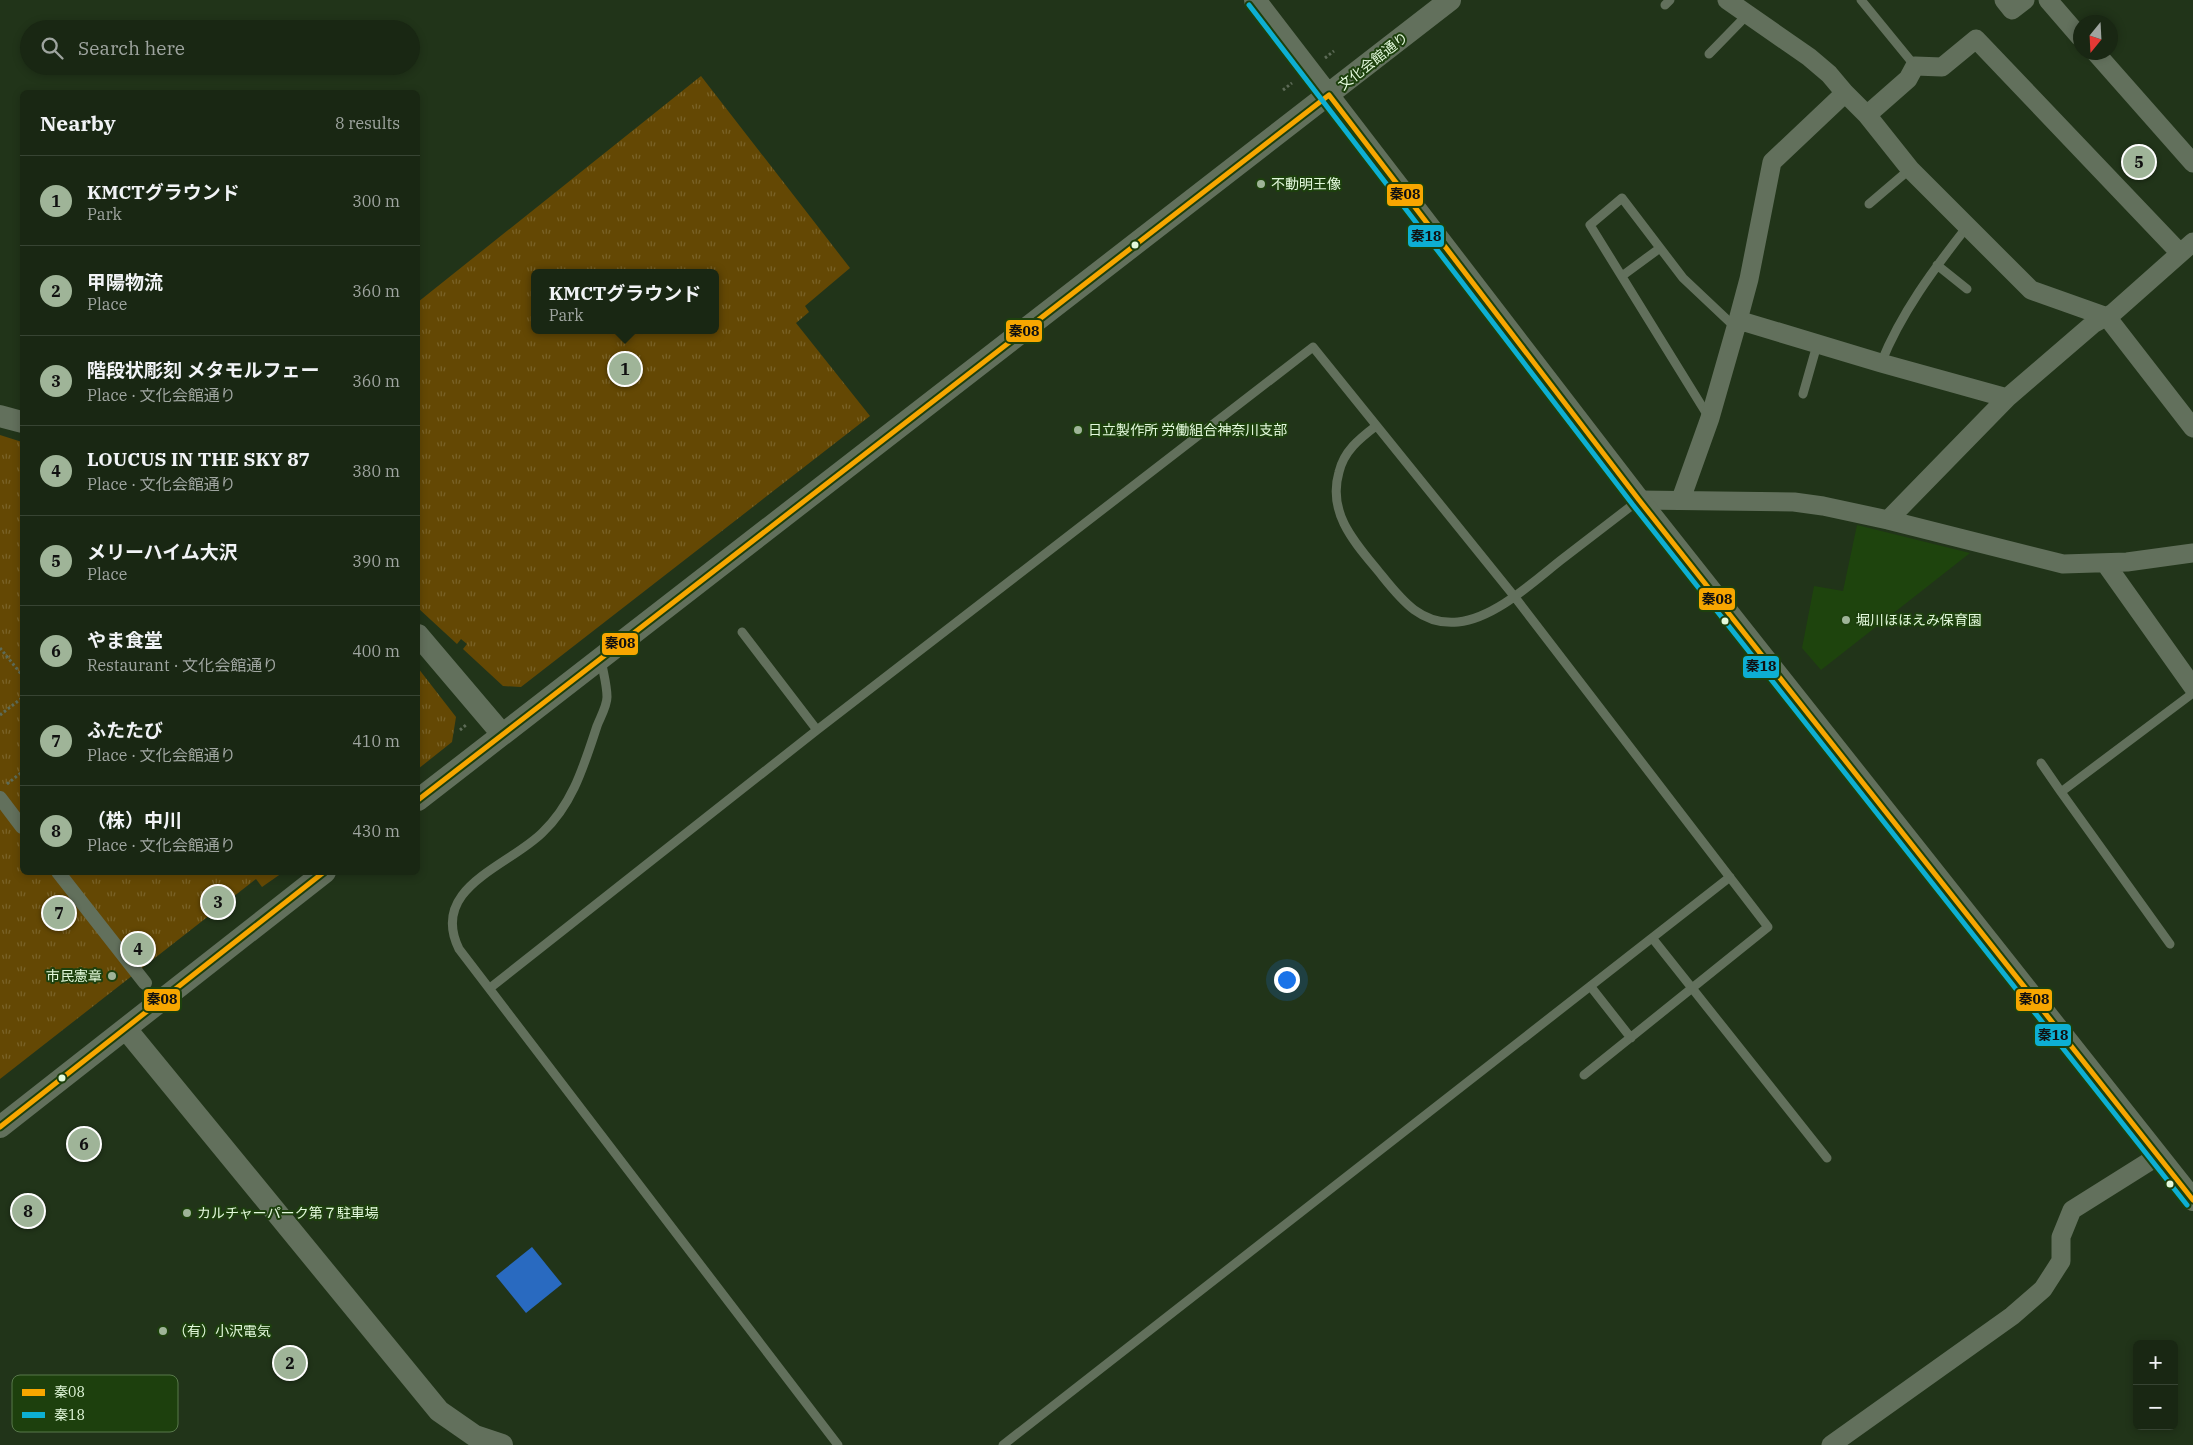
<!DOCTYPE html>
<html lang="en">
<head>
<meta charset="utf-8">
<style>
	body { margin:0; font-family:"IBM Plex Serif","Noto Sans JP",serif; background:#222f1c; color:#f1f3f6 }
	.controls { position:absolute; right:15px; bottom:15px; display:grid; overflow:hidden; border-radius:8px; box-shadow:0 2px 8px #0003 }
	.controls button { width:45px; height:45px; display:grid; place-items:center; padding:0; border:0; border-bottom:1px solid #374433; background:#192713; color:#f1f3f6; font:25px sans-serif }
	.compass { position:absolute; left:2073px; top:15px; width:45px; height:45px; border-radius:50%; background:#192713; box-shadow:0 2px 8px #0003; rotate:198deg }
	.you { position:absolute; left:1286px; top:979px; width:18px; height:18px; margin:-12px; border:4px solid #fff; border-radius:50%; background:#1a73e8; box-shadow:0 0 0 8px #1a73e833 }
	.badge { display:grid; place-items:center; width:32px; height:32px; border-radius:50%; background:#9fb498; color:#111; font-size:16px; font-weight:700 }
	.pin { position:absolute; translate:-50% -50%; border:2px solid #fff; box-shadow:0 1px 5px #0006 }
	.popup { position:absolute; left:531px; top:269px; width:188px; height:65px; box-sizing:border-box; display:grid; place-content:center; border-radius:8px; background:#192713; filter:drop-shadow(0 1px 4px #0005); font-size:16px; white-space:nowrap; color:#9fa5a0 }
	.popup b { font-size:19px; color:#f1f3f6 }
	.popup::after { content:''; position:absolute; left:50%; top:100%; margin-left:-10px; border:10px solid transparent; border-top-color:#192713 }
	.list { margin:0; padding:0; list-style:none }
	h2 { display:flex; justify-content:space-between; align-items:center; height:65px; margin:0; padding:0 20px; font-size:21px }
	h2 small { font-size:16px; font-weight:400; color:#9fa5a0 }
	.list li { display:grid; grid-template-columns:32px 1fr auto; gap:15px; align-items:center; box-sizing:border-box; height:90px; padding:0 20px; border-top:1px solid #374433 }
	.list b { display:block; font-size:19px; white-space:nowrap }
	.list p { margin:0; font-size:16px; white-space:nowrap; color:#9fa5a0 }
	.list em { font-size:16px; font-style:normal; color:#9fa5a0 }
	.icon { flex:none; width:28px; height:28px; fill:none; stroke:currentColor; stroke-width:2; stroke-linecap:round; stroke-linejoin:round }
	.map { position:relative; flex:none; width:2193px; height:1445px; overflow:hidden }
	.search { position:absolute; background:#192713; box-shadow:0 2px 8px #0003; left:20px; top:20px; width:400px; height:55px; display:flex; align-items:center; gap:12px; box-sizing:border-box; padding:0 18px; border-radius:28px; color:#9fa5a0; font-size:19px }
	.panel { position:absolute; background:#192713; box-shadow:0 2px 8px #0003; left:20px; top:90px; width:400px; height:785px; border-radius:8px }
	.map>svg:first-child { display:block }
	.built { fill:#1e440d }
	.park { fill:url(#park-tufts); fill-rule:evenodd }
	.water { fill:#296ac0 }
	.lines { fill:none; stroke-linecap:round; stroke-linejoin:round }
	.path { stroke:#5d6b57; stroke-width:3; stroke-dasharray:2.5 2.5; stroke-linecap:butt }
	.service { stroke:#62705c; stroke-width:9 }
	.pedestrian { stroke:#62705c; stroke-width:14 }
	.minor { stroke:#62705c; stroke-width:19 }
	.tertiary { stroke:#62705c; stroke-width:22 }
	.bus-1-casing { stroke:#1d400d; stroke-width:9 }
	.bus-2-casing { stroke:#1d400d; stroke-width:9 }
	.bus-1 { stroke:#f7a600; stroke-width:5 }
	.bus-2 { stroke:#0dafd3; stroke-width:5 }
	.poi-dot { fill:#9fb498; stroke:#1d400d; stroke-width:2 }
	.bus-dot { fill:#e3f9dc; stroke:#1d400d; stroke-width:2 }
	.labels { text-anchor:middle; stroke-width:4; stroke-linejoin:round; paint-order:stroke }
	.street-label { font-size:14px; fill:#e3f9dc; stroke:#1d400d }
	.poi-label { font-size:14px; fill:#e3f9dc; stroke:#1d400d; text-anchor:start }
	.key { fill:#1d400d; stroke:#58784b; stroke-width:1 }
	.key-label { font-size:14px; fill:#e3f9dc }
	.line-badge { stroke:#1d400d; stroke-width:2 }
	.pale-badge-label { font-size:14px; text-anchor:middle; font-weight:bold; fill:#111 }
</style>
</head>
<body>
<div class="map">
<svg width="2193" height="1445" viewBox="0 0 2193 1445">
	<defs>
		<pattern id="park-tufts" width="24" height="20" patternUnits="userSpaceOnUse" patternTransform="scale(1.25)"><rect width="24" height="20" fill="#644804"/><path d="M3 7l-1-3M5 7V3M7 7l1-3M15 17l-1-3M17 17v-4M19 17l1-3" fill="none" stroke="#7a6328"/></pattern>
	</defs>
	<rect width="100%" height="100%" fill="#213419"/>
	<path class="built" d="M1857,525L1970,553L1821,670L1802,648L1814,586L1843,591Z"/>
	<path class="park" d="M701,76L850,268L805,306L809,312L796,323L870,416L521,687L503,686L463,649L467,644L461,639L457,644L418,608V302ZM535,273H715V330H535Z
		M0,435L22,442V872L282,873L262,887L256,879L0,1079Z
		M418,668L456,717L452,742L418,769Z"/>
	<path class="water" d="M532,1247L562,1284L526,1313L496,1276Z"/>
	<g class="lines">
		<path class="path" d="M1325,58L1334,51
			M1283,90L1292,83
			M0,648L22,675
			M0,715L22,698
			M460,730L466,725
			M7,784L22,772"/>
		<path class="service" d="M1861,0L1915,66
			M1665,5L1670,0
			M1709,54L1747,15
			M1869,204L1910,169
			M1937,265L1967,289
			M1622,276L1660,248
			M1881,363C1901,313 1933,270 1966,228
			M1803,394L1817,345
			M1708,416L1590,225L1622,198L1683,278L1736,328
			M1376,426C1359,439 1344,451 1339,472C1327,513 1355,543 1379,572C1400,598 1420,626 1458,622C1495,618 1533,582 1561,560C1587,540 1613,520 1639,500
			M742,632L817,730
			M601,659C603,672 607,685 607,697C607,706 600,718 597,726C584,765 573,804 542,833C507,867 429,888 459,949L838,1445
			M2041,763L2061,792
			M1653,939L1827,1158
			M2170,944L2061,792L2193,693
			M1591,987L1631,1038
			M490,988L817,730L1313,347L1514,596L1768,927L1584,1075
			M1003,1445L1730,877"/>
		<path class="pedestrian" d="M0,798L22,827
			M58,872L145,983"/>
		<path class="minor" d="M1727,0L1809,57L1829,74L1845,93L1867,115L1910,169L2031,290L2107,317L2193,428
			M2004,0L2012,10L2025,0
			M2048,0L2080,37
			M2095,52L2193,163
			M1867,115L1908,79L1915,66L1942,67L1976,39L2180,253
			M1738,320L1881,363L2007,398
			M1681,499L1710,418L1738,320L1749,279L1772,162L1845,93
			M1639,500L1794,502L1823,506L1888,520L2063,564L2127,562L2193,553
			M1888,520L2007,398L2093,324L2113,313L2193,242
			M2105,563L2193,687
			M1831,1445L2012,1316L2043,1289L2061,1261V1237L2072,1210L2158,1156"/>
		<path class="tertiary" d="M1255,0L1639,500L2193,1200
			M0,416L22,422
			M418,635L502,734
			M418,800L1450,0
			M126,1029L439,1411L475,1436L502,1445
			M0,1127L325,872"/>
		<defs>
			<path id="bus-1" d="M418,800L1329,95L1639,500L2193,1200
				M0,1127L324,872"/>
			<path id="bus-2" d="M1249,5L1633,505L2187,1205"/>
		</defs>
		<use href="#bus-1" class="bus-1-casing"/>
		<use href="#bus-2" class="bus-2-casing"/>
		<use href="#bus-1" class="bus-1"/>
		<use href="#bus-2" class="bus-2"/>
	</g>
	<g class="poi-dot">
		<circle cx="1261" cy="184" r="5"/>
		<circle cx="1078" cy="430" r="5"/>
		<circle cx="1846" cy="620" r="5"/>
		<circle cx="112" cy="976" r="5"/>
		<circle cx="187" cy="1213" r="5"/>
		<circle cx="163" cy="1331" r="5"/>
	</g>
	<g class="bus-dot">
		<circle cx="1135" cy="245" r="4.5"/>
		<circle cx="1725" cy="621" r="4.5"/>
		<circle cx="62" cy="1078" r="4.5"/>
		<circle cx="2170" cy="1184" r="4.5"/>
	</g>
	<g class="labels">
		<g class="street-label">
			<text transform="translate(1373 61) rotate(-38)" y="5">文化会館通り</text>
		</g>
		<g class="poi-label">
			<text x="1271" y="189">不動明王像</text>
			<text x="1088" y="435">日立製作所 労働組合神奈川支部</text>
			<text x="1856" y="625">堀川ほほえみ保育園</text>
			<text x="102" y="981" text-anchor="end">市民憲章</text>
			<text x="197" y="1218">カルチャーパーク第７駐車場</text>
			<text x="173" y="1336">（有）小沢電気</text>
		</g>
	</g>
	<rect x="12" y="1375" width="166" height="57" rx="8" class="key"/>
	<rect x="22" y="1389" width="23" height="7" fill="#f7a600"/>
	<rect x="22" y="1412" width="23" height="6" fill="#0dafd3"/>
	<g class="key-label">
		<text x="54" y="1397">秦08</text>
		<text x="54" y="1420">秦18</text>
	</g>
	<g class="line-badge">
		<rect x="1386" y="183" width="38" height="24" rx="5" fill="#f7a600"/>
		<rect x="1407" y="224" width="38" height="24" rx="5" fill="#0dafd3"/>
		<rect x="1005" y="319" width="38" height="24" rx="5" fill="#f7a600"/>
		<rect x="1698" y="587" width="38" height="24" rx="5" fill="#f7a600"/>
		<rect x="601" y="632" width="38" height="24" rx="5" fill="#f7a600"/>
		<rect x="1742" y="655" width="38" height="24" rx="5" fill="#0dafd3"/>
		<rect x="143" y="988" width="38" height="24" rx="5" fill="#f7a600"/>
		<rect x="2015" y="988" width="38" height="24" rx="5" fill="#f7a600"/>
		<rect x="2034" y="1023" width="38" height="24" rx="5" fill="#0dafd3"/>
	</g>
	<g class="pale-badge-label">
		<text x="1405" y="199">秦08</text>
		<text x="1426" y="241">秦18</text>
		<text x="1024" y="336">秦08</text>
		<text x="1717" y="604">秦08</text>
		<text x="620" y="648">秦08</text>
		<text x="1761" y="671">秦18</text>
		<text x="162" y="1004">秦08</text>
		<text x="2034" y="1004">秦08</text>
		<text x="2053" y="1040">秦18</text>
	</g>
</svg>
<div class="controls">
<button>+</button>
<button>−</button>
</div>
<svg class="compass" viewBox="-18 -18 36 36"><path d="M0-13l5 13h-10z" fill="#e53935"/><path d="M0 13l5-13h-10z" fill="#9fa5a0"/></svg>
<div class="you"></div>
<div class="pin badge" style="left:625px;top:369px">1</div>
<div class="popup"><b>KMCTグラウンド</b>Park</div>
<div class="pin badge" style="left:290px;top:1363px">2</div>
<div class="pin badge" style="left:218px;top:902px">3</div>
<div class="pin badge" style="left:138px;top:949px">4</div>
<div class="pin badge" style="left:2139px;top:162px">5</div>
<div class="pin badge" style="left:84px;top:1144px">6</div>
<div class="pin badge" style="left:59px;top:913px">7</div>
<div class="pin badge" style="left:28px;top:1211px">8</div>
<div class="search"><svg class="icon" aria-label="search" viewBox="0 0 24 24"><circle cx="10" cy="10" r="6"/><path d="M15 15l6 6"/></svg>Search here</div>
<section class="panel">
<h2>Nearby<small>8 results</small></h2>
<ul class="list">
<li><span class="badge">1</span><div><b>KMCTグラウンド</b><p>Park</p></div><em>300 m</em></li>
<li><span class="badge">2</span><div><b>甲陽物流</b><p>Place</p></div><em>360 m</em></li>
<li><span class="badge">3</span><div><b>階段状彫刻 メタモルフェー</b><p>Place · 文化会館通り</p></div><em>360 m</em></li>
<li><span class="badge">4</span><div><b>LOUCUS IN THE SKY 87</b><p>Place · 文化会館通り</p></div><em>380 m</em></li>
<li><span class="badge">5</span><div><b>メリーハイム大沢</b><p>Place</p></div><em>390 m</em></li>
<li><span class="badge">6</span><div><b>やま食堂</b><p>Restaurant · 文化会館通り</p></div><em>400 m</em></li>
<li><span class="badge">7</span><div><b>ふたたび</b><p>Place · 文化会館通り</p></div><em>410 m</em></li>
<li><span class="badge">8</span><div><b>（株）中川</b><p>Place · 文化会館通り</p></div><em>430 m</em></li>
</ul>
</section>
</div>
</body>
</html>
